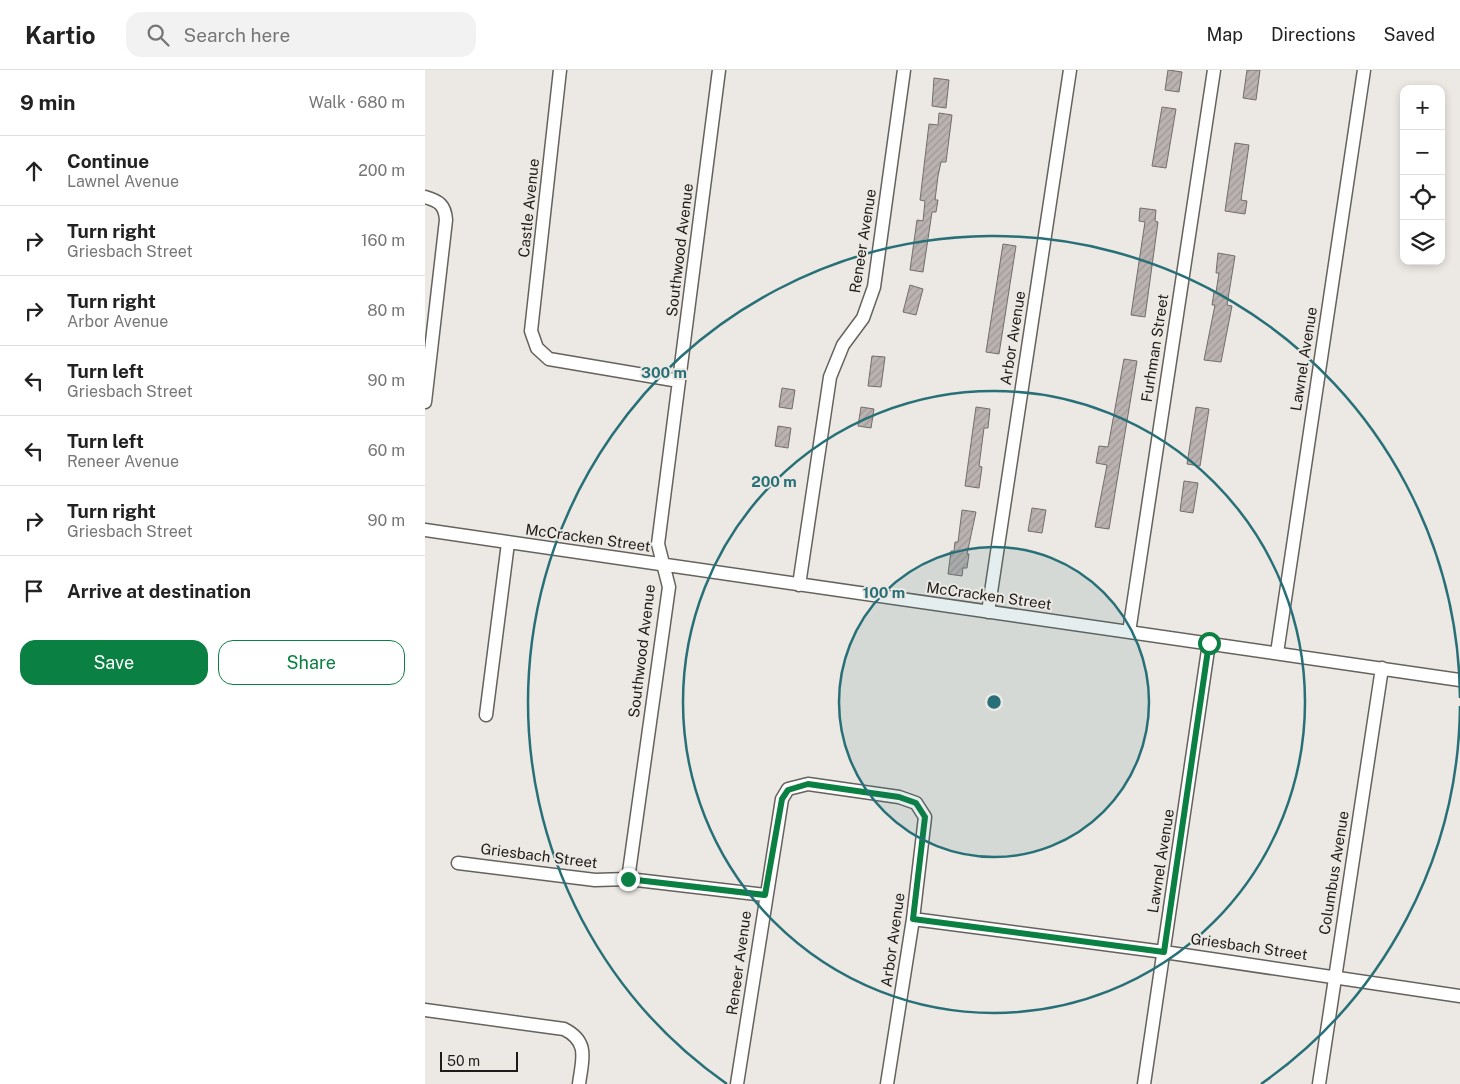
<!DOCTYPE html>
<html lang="en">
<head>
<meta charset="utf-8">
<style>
	body { margin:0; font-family:"Public Sans",sans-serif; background:#f2f2f2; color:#222 }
	.controls { position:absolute; right:15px; top:15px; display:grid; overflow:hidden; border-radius:10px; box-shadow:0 2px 8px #0003 }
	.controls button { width:45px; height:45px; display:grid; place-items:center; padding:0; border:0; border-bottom:1px solid #e0e0e0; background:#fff; color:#222; font:25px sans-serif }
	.scale { position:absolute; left:15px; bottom:12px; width:78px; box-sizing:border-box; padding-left:5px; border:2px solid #1d1c1a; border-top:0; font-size:14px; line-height:18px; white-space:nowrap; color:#1d1c1a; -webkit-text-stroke:4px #ece8e3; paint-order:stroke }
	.stop { position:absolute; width:15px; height:15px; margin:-11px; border:4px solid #0b8043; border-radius:50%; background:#fff }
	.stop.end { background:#0b8043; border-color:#fff; box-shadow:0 1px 5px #0008 }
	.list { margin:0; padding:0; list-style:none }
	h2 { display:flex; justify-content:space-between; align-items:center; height:65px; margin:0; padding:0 20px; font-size:21px }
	h2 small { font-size:16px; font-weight:400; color:#767676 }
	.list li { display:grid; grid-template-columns:32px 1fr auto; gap:15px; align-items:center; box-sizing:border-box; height:70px; padding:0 20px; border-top:1px solid #e0e0e0 }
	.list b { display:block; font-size:19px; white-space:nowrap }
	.list p { margin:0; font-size:16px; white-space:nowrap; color:#767676 }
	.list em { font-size:16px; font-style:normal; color:#767676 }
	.actions { display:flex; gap:10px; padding:15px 20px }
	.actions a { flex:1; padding:11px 0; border:1px solid #0b8043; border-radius:15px; text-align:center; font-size:18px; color:#0b8043 }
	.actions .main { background:#0b8043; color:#fff }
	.icon { flex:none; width:28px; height:28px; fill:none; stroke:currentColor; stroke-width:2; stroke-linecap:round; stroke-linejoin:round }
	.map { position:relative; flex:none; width:1035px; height:1014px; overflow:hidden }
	header { display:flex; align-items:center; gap:30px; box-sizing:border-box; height:70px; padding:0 25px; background:#fff; border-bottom:1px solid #e0e0e0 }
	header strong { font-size:24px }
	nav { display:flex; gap:28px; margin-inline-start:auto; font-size:18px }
	.search { width:350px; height:45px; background:#f2f2f2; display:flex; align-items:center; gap:12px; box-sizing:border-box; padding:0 18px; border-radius:15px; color:#767676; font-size:19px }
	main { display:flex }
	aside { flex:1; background:#fff }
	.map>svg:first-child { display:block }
	.building { fill:url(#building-hatch); stroke:#736d6b }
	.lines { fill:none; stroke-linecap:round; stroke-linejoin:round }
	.minor-casing { stroke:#65625d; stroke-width:15 }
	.minor { stroke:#fff; stroke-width:12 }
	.route { stroke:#0b8043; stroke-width:6 }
	.ring { fill:none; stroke:#277078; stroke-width:2.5 }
	.labels { text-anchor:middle; stroke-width:4; stroke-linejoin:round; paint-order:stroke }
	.street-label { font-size:15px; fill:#1d1c1a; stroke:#ece8e3 }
	.centre { fill:#277078; stroke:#ece8e3; stroke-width:2.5 }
	.ring-label { font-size:15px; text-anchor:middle; font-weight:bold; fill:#277078; stroke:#ece8e3; stroke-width:4; stroke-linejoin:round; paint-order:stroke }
</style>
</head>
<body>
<header>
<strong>Kartio</strong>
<div class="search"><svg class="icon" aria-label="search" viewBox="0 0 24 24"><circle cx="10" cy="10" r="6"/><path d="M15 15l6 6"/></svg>Search here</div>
<nav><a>Map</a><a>Directions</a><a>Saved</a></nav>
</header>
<main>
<aside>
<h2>9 min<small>Walk · 680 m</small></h2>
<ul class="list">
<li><svg class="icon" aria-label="ahead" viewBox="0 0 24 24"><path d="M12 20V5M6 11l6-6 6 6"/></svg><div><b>Continue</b><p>Lawnel Avenue</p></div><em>200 m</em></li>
<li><svg class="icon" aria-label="right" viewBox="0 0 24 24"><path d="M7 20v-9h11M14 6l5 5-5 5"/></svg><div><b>Turn right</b><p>Griesbach Street</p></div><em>160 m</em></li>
<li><svg class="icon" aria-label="right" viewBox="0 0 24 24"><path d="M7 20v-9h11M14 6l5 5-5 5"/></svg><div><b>Turn right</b><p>Arbor Avenue</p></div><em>80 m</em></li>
<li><svg class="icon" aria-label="left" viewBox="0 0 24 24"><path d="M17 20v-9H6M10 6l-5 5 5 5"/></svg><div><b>Turn left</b><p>Griesbach Street</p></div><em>90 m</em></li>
<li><svg class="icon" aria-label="left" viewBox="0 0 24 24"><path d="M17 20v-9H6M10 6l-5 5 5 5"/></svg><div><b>Turn left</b><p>Reneer Avenue</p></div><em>60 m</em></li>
<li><svg class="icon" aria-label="right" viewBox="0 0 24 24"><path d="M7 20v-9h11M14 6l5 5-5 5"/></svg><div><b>Turn right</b><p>Griesbach Street</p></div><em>90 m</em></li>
<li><svg class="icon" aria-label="arrive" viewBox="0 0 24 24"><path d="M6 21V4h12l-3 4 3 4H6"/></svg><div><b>Arrive at destination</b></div></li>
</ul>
<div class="actions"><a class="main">Save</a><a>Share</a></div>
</aside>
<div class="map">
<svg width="1035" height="1014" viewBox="0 0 1035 1014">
	<defs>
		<pattern id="building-hatch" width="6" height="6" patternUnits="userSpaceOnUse" patternTransform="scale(1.25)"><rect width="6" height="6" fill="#b9b2b0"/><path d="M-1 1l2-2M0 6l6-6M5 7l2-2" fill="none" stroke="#9f9897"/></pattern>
	</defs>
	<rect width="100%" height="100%" fill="#ece8e3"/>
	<path class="building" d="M743,0L757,2L754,22L740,20Z
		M822,0H835L831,30L818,28Z
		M509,8L524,10L521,38L507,36Z
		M737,37L751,39L741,98L727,96Z
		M514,43L527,45L521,92H516L513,106L510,130H513L511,142H507L498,202L485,200L492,150L498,151L500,131L495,130L504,54L513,55Z
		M810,73L824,75L816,130L822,131L820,144L800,141Z
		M715,138L731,140L730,151L733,152L720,247L706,245L720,152L714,151Z
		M578,174L591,176L574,284L561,282Z
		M793,183L810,186L802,235L807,236L796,292L779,290L790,235H787L789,222H791L794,203H791Z
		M485,215L498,219L491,245L478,242Z
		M447,286L460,287L456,317L443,316Z
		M699,289L712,291L684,459L670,457L682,395L671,393L674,376L683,377Z
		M357,318L370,320L367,339L354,337Z
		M436,337L449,339L446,358L433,356Z
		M551,337L565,339L563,358H559L554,396L557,397L554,418L540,416Z
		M771,337L784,339L775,396L762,394Z
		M353,356L366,358L363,378L350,376Z
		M759,411L773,413L768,443L755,441Z
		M607,438L621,440L617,463L603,461Z
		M537,440L551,442L542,484H544L542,498H538L537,506L523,504L526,481H529L530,472H533Z"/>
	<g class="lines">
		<defs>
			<path id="minor" d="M135,0L106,261L112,278L124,289L254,311
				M0,127C14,131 20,135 21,150L0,332
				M0,460L1035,610
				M374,515L405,307L418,275L438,248L449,217L479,0
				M563,542L645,0
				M704,562L789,0
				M852,583L939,0
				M61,645L83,473
				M33,793L170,810L203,809L340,825
				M203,809L244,517L233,474L294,0
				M488,849L739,882L1035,926
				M0,940L139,959C165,972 157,990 154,1014
				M312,1014L357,729L363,719L383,714L474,727L491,733L500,747L488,849L462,1014
				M719,1014L784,573
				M894,1014L957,598"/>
		</defs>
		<use href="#minor" class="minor-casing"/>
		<use href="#minor" class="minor"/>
	</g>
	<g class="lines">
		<path class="route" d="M203,809L340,825L357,729L363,720L383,714L474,727L491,733L500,747L488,849L739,882L784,573"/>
	</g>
	<circle cx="569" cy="632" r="155" fill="#277078" fill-opacity=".12"/>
	<g class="ring">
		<circle cx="569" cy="632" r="155"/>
		<circle cx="569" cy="632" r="311"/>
		<path d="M1035 636A466 466 0 0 1 836 1014M302 1014A466 466 0 1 1 1035 628"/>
	</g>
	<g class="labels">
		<g class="street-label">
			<text transform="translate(104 138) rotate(-84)" y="5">Castle Avenue</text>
			<text transform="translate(438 171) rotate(-81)" y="5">Reneer Avenue</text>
			<text transform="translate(255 180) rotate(-83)" y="5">Southwood Avenue</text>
			<text transform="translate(588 268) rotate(-81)" y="5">Arbor Avenue</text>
			<text transform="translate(730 278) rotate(-81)" y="5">Furhman Street</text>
			<text transform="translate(879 289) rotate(-81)" y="5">Lawnel Avenue</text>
			<text transform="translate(163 468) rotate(8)" y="5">McCracken Street</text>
			<text transform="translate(564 526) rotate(8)" y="5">McCracken Street</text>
			<text transform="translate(217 581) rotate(-83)" y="5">Southwood Avenue</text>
			<text transform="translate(114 786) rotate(7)" y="5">Griesbach Street</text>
			<text transform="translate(736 791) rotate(-81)" y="5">Lawnel Avenue</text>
			<text transform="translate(909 803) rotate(-81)" y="5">Columbus Avenue</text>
			<text transform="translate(468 870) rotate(-82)" y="5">Arbor Avenue</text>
			<text transform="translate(824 877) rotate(8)" y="5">Griesbach Street</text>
			<text transform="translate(314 893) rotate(-82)" y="5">Reneer Avenue</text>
		</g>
	</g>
	<circle cx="569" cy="632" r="8" class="centre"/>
	<g class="ring-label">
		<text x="239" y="308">300 m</text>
		<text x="349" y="417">200 m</text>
		<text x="459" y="528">100 m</text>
	</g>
</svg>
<div class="controls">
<button>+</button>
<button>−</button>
<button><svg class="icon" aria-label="locate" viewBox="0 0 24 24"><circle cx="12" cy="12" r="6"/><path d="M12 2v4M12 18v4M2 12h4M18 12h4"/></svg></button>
<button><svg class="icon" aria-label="layers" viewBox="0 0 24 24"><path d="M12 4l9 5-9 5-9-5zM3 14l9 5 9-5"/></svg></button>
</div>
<div class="scale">50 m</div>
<div class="stop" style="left:784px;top:573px"></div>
<div class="stop end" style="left:203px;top:809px"></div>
</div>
</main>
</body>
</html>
